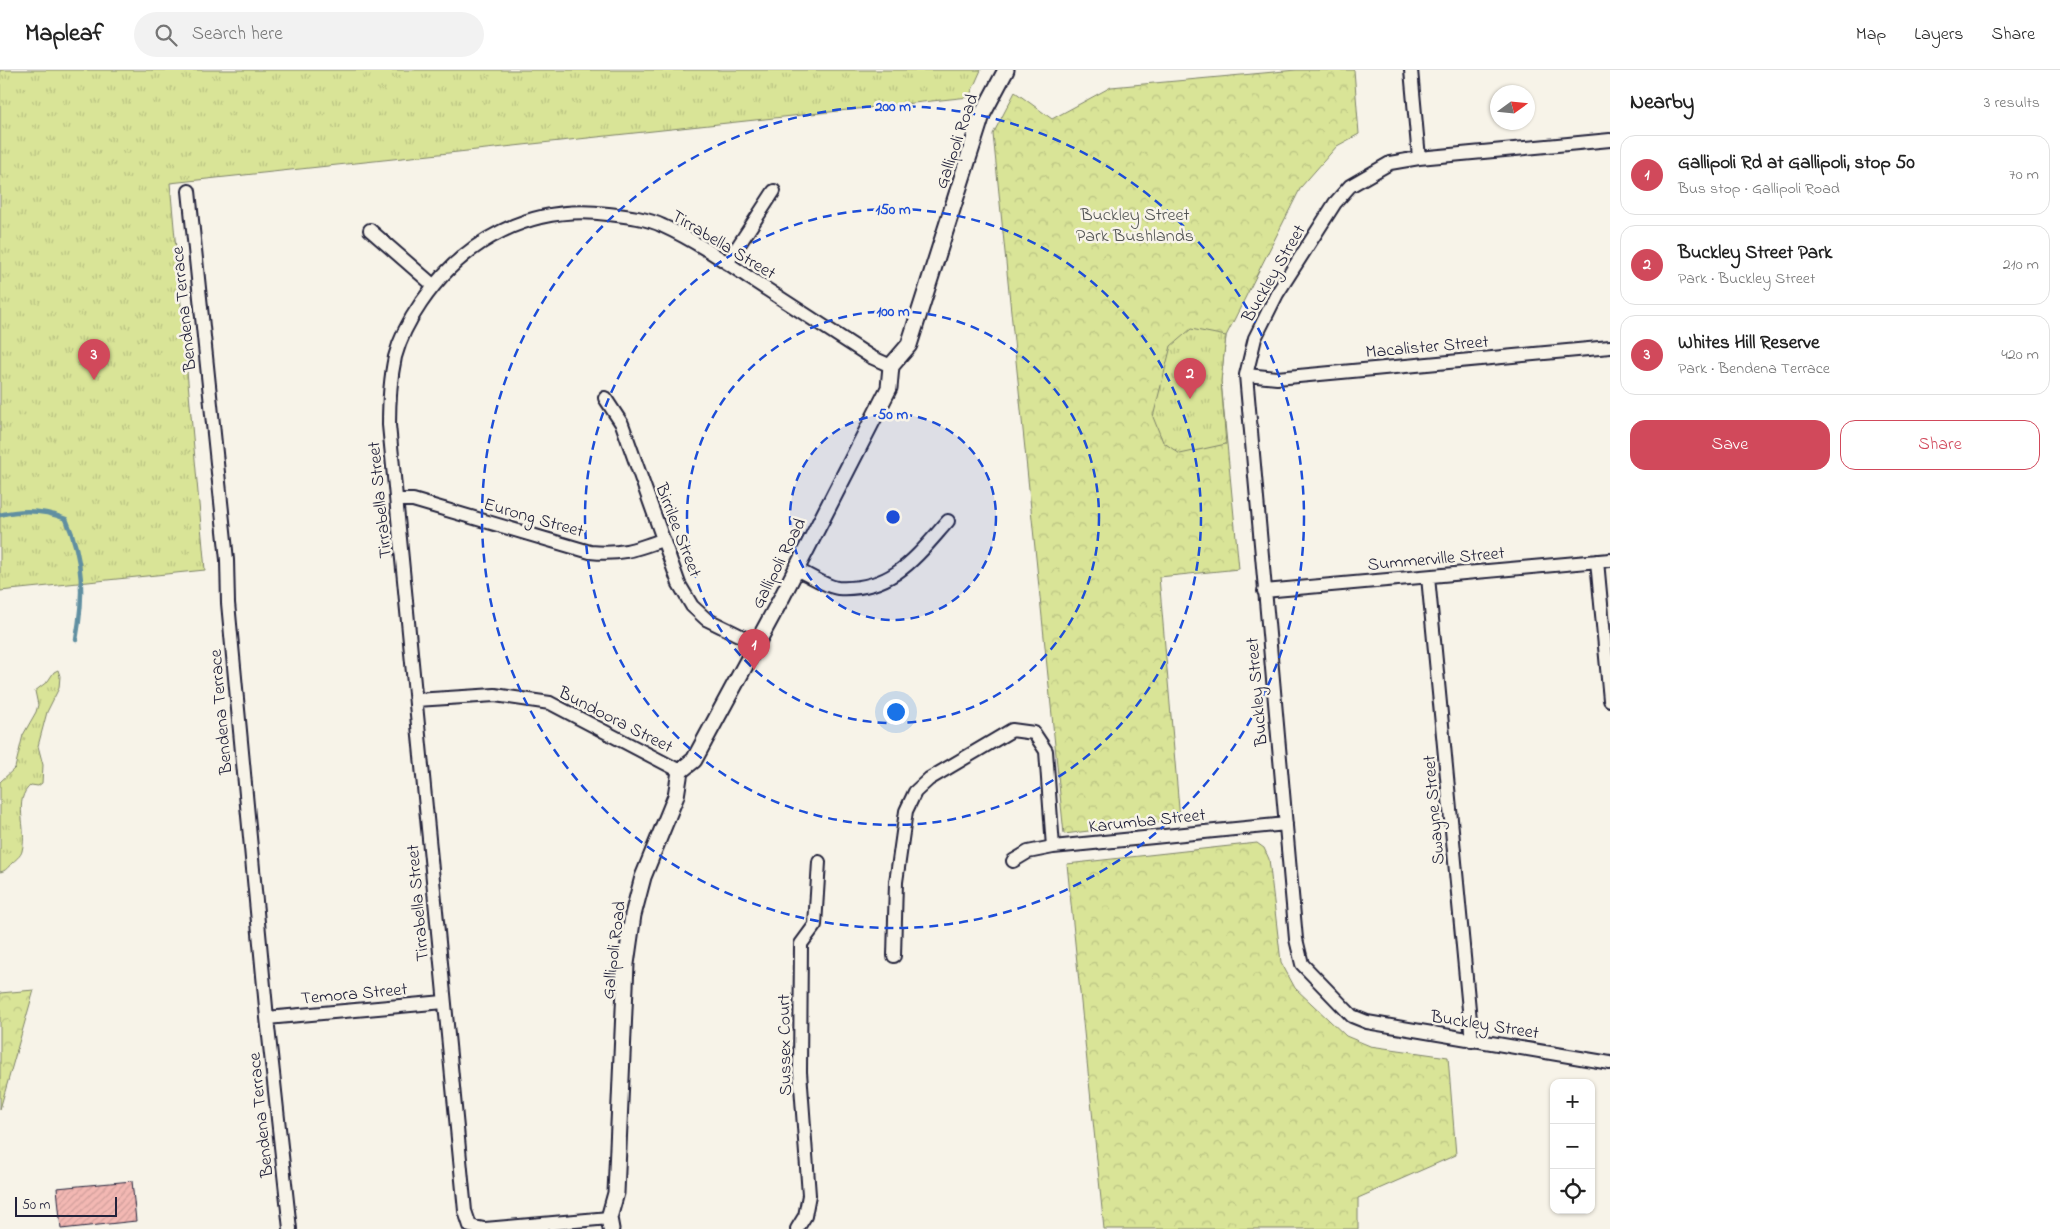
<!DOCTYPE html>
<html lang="en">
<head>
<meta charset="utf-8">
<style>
	body { margin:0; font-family:"Indie Flower",sans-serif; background:#f2f2f2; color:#222 }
	.controls { position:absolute; right:15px; bottom:15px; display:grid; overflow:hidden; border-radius:10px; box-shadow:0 1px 4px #0004 }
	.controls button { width:45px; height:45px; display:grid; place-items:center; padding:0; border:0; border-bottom:1px solid #e0e0e0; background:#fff; color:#222; font:25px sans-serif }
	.compass { position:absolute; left:1490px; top:15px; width:45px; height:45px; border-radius:50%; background:#fff; box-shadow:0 1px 4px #0004; rotate:75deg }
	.scale { position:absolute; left:15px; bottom:12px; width:102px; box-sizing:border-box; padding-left:5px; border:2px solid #22223b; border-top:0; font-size:14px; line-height:18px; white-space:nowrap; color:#22223b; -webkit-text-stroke:4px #f7f3e8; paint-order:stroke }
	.you { position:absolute; left:895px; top:641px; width:18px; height:18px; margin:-12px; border:4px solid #fff; border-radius:50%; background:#1a73e8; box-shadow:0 0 0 8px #1a73e833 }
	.badge { display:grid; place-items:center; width:32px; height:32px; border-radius:50%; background:#d1495b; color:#fff; font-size:16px; font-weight:700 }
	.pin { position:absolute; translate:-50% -41px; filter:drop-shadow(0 1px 2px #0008) }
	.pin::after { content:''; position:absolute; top:26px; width:18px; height:15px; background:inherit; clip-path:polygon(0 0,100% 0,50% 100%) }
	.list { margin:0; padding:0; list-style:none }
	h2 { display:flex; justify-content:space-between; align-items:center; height:65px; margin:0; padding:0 20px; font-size:21px }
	h2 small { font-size:16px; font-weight:400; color:#767676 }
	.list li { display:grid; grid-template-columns:32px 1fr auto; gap:15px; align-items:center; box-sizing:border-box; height:80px; margin:0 10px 10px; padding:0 10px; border:1px solid #e0e0e0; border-radius:15px }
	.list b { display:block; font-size:19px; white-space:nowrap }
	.list p { margin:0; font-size:16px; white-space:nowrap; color:#767676 }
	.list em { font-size:16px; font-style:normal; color:#767676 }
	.actions { display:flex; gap:10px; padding:15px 20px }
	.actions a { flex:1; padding:11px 0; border:1px solid #d1495b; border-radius:15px; text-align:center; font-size:18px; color:#d1495b }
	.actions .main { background:#d1495b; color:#fff }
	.icon { flex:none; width:28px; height:28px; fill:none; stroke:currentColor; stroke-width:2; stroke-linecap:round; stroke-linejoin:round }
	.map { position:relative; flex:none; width:1610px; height:1159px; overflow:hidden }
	header { display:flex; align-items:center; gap:30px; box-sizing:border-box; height:70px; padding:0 25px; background:#fff; border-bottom:1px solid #e0e0e0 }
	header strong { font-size:24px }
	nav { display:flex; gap:28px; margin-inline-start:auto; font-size:18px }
	.search { width:350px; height:45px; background:#f2f2f2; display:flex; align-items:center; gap:12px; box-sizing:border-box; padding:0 18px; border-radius:28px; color:#767676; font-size:19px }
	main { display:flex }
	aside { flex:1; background:#fff }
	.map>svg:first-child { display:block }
	.forest { fill:url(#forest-crowns); stroke:#7e8369 }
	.park { fill:url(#park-tufts); stroke:#7e8369 }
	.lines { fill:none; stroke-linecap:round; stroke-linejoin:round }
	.stream { stroke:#608fa1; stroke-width:4.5 }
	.building { fill:url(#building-hatch); stroke:#22223b }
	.minor-casing { stroke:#22223b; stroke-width:16 }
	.tertiary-casing { stroke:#22223b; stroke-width:19 }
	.minor { stroke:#f7f3e8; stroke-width:12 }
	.tertiary { stroke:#f7f3e8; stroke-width:15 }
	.ring { fill:none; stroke:#1d4ed8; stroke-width:2.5; stroke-dasharray:9 6 }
	.labels { text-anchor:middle; stroke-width:5; stroke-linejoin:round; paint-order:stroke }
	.street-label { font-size:18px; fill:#22223b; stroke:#f7f3e8 }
	.park-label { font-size:18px; fill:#505252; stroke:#f7f3e8 }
	.centre { fill:#1d4ed8; stroke:#f7f3e8; stroke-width:2.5 }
	.ring-label { font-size:15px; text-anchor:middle; font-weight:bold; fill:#1d4ed8; stroke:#f7f3e8; stroke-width:5; stroke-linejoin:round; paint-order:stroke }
</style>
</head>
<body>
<header>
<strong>Mapleaf</strong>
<div class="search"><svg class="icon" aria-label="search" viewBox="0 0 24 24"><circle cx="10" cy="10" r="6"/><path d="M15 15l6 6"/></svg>Search here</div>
<nav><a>Map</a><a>Layers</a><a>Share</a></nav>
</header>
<main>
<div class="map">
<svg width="1610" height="1159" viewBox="0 0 1610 1159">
	<defs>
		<pattern id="forest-crowns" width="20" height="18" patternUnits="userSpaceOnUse" patternTransform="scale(1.25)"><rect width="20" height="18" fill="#d9e497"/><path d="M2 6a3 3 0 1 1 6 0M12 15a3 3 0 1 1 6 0" fill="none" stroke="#bac383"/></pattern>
		<pattern id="park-tufts" width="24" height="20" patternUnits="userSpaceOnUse" patternTransform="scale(1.25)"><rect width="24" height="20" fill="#d9e497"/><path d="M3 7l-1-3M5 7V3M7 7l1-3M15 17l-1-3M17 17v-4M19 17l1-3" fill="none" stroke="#bac383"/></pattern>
		<pattern id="building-hatch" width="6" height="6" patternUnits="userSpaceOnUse" patternTransform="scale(1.25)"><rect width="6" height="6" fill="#f3b8b3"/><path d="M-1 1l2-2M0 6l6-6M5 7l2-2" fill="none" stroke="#d09e9b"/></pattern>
	</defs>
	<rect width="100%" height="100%" fill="#f7f3e8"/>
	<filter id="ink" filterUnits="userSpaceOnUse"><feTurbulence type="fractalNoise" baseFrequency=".02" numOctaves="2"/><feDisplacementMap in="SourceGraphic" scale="10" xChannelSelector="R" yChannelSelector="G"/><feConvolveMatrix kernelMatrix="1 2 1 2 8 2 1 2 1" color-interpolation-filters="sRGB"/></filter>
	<g filter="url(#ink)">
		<path class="forest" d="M1296,0H1354L1359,64L1337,76L1301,117L1226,266L1221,311L1239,499L1159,507L1180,750L1064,764L993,64L1015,22L1052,49L1111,17Z
			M1257,773L1264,778L1269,789L1281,892L1295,918L1346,966L1370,976L1448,987L1456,1085L1358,1128V1159H1104L1067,794Z
			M34,920L0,1039V923Z"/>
		<path class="park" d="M0,0H981L969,27L170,113L205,500L0,521Z
			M1191,259L1226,266L1221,311L1226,374L1180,384L1163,372L1153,347L1171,276Z
			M58,600L60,606L59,618L47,642L38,676L43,695L42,713L38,716L31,715C12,730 28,757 22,781C21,786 15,790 12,793C8,797 6,801 0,802V712L15,698L23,665L36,642L38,635L35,621L48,611L54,602Z"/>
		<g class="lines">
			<path class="stream" d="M0,445C23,439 44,440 66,449C84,490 84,526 76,570"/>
		</g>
		<path class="building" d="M132,1111L136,1151L61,1159L57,1118Z"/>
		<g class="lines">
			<defs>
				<path id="minor" d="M1411,0L1419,88
					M1610,70L1419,88L1390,93L1350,116L1335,133L1277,224L1255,268L1246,305L1296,869L1302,894L1352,946L1367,952L1610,993
					M189,121L227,490L228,533L267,948L290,1159
					M370,160L433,215
					M727,193L774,121
					M1246,305L1277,308L1610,277
					M605,328L622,354L679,514L692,536L706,549L757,574
					M397,430H413L590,482C620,485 634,480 662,470
					M1597,491L1610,630
					M796,499C807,504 827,517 838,518C893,521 916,487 948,451
					M1428,507L1472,971
					M1264,521L1610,490
					M416,630L495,625L550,633L680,701
					M1013,791L1028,782L1053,777L1286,754
					M894,886L896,812L906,741L915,722L929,709L1012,660L1034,663L1046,681L1053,777
					M267,948L444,932
					M484,1159L470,1156L465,1141L389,355C389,332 390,310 395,287C400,268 410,249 421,233C464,170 531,134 608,144C626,146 647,148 663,156C694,170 723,190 751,209C791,235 831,261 871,287L891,296
					M485,1159L609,1148
					M797,1159L805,1146L809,1125L800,1002L801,874L815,855L819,792"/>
				<path id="tertiary" d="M611,1159L609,1148L616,1123L626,894L633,845L643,807L676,726L680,701L694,690L782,527L889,318L891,296L909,275L982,45L1006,0"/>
			</defs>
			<use href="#minor" class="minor-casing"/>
			<use href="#tertiary" class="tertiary-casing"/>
			<use href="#minor" class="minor"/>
			<use href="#tertiary" class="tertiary"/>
		</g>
	</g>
	<circle cx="893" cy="447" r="103" fill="#1d4ed8" fill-opacity=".12"/>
	<g class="ring">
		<circle cx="893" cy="447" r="103"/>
		<circle cx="893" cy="447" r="206"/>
		<circle cx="893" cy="447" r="308"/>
		<circle cx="893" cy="447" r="411"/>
	</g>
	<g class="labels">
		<g class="street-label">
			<text transform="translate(956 71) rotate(-71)" y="6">Gallipoli Road</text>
			<text transform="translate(724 174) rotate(31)" y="6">Tirrabella Street</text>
			<text transform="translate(1273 203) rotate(-60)" y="6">Buckley Street</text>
			<text transform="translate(183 239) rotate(-96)" y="6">Bendena Terrace</text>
			<text transform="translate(1427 276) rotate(-5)" y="6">Macalister Street</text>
			<text transform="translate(379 430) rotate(-96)" y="6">Tirrabella Street</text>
			<text transform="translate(534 447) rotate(16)" y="6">Eurong Street</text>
			<text transform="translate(679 460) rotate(69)" y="6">Birrilee Street</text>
			<text transform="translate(1436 488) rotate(-5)" y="6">Summerville Street</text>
			<text transform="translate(778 493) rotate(-63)" y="6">Gallipoli Road</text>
			<text transform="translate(1256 622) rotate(-95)" y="6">Buckley Street</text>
			<text transform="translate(220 642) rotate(-95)" y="6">Bendena Terrace</text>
			<text transform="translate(616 649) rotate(27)" y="6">Bundoora Street</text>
			<text transform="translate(1433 740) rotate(-95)" y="6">Swayne Street</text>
			<text transform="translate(1147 750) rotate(-6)" y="6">Karumba Street</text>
			<text transform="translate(417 833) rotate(-95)" y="6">Tirrabella Street</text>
			<text transform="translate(613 880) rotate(-83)" y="6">Gallipoli Road</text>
			<text transform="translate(354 923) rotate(-5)" y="6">Temora Street</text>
			<text transform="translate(1485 954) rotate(9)" y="6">Buckley Street</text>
			<text transform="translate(784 975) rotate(-91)" y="6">Sussex Court</text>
			<text transform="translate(260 1045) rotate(-96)" y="6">Bendena Terrace</text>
		</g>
		<g class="park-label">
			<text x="1135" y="150">Buckley Street<tspan x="1135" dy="21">Park Bushlands</tspan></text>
		</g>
	</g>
	<circle cx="893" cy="447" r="8" class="centre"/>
	<g class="ring-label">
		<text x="893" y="41">200 m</text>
		<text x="893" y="144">150 m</text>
		<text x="893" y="246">100 m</text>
		<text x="893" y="349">50 m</text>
	</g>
</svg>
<div class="controls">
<button>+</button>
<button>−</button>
<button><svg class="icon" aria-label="locate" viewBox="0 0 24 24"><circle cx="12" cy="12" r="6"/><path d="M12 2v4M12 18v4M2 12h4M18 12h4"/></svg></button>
</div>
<svg class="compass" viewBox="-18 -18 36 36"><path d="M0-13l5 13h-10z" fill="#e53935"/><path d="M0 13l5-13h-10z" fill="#767676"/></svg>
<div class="scale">50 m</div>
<div class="you"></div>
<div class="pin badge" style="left:754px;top:600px">1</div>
<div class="pin badge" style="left:1190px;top:329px">2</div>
<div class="pin badge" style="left:94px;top:310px">3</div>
</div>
<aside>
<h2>Nearby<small>3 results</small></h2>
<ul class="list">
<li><span class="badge">1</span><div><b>Gallipoli Rd at Gallipoli, stop 50</b><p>Bus stop · Gallipoli Road</p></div><em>70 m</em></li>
<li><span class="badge">2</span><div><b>Buckley Street Park</b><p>Park · Buckley Street</p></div><em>210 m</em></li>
<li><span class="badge">3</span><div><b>Whites Hill Reserve</b><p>Park · Bendena Terrace</p></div><em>420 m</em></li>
</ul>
<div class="actions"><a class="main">Save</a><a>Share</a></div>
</aside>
</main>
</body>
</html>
